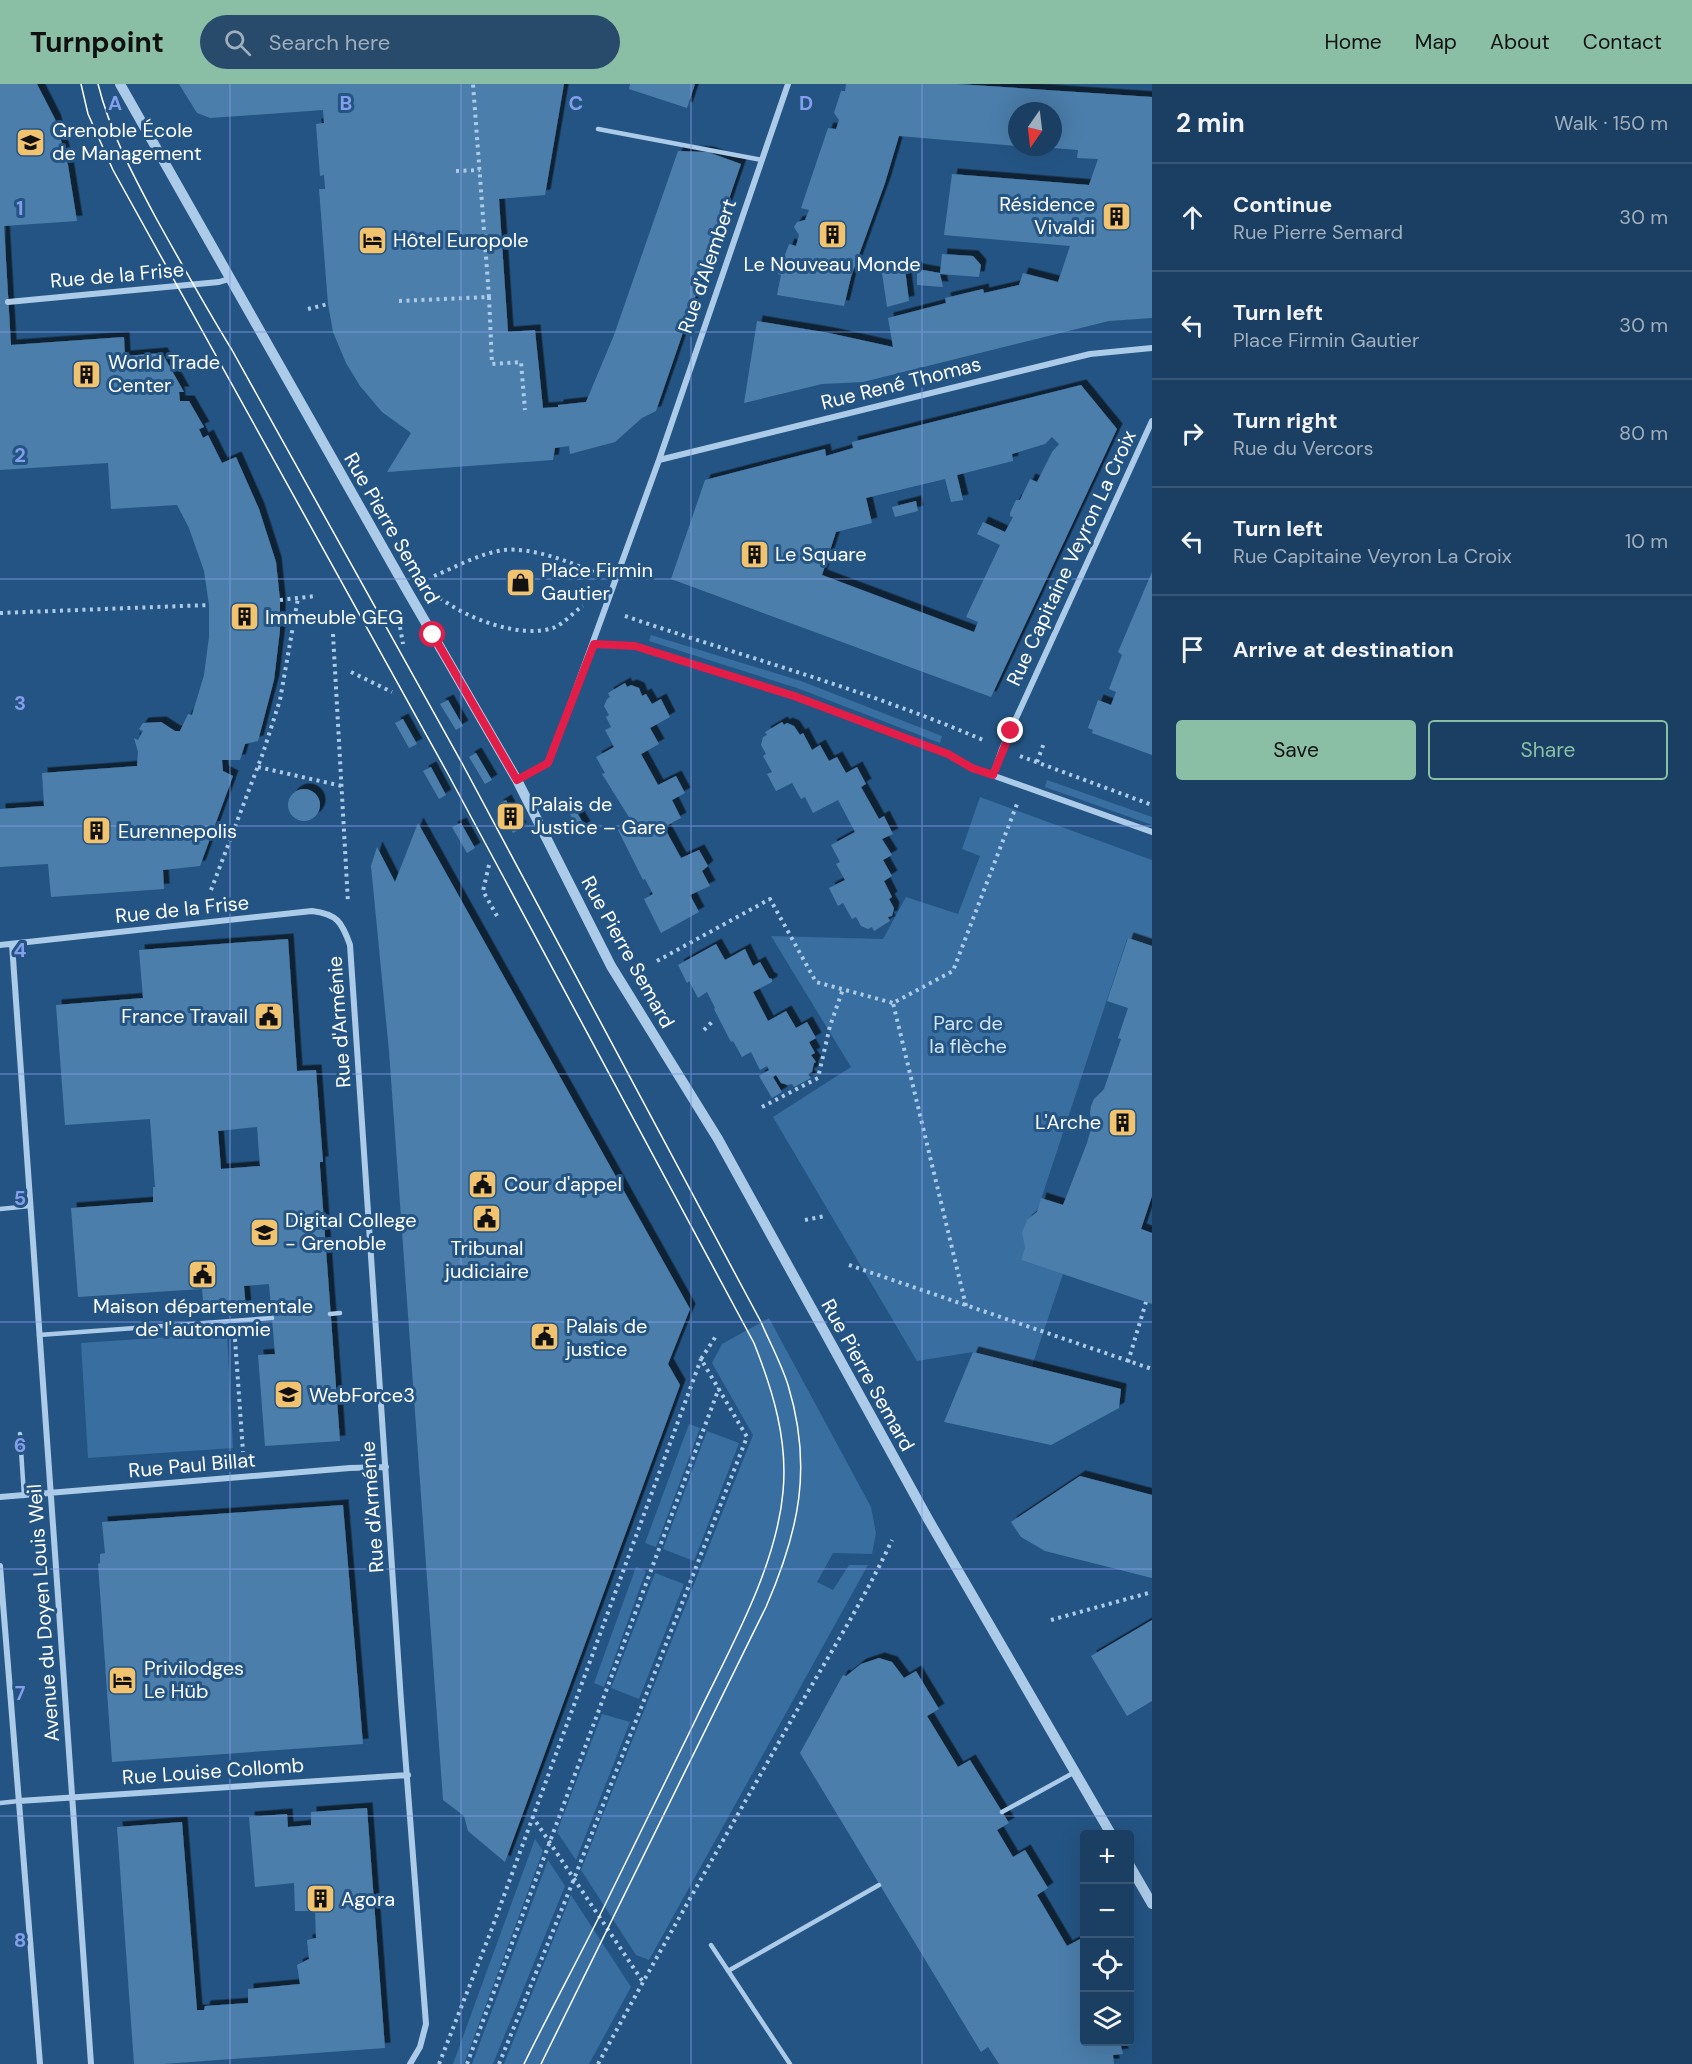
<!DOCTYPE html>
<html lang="en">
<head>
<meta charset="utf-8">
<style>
	body { margin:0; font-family:"DM Sans",sans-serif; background:#284a6b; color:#f1f3f6 }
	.controls { position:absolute; right:18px; bottom:18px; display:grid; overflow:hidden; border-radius:6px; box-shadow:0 6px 24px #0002 }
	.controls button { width:54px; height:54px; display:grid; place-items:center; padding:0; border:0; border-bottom:2px solid #395877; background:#1b3f62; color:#f1f3f6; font:30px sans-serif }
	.compass { position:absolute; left:1008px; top:18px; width:54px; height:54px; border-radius:50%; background:#1b3f62; box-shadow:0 6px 24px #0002; rotate:194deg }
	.stop { position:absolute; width:18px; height:18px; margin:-14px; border:4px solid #e11d48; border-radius:50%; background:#fff }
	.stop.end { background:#e11d48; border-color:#fff; box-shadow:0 2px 6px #0008 }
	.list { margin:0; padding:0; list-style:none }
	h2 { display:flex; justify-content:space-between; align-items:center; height:78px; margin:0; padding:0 24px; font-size:26px }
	h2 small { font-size:20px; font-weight:400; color:#a0afbe }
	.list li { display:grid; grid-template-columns:39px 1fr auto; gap:18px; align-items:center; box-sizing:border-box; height:108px; padding:0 24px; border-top:2px solid #395877 }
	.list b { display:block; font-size:22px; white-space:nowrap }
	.list p { margin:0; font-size:20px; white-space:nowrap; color:#a0afbe }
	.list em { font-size:20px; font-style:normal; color:#a0afbe }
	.actions { display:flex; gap:12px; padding:18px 24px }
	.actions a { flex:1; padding:14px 0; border:2px solid #8abfa5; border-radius:6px; text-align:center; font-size:21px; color:#8abfa5 }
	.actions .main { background:#8abfa5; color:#111 }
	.icon { flex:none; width:33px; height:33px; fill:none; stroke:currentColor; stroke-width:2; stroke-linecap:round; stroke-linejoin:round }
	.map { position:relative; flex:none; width:1152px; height:1980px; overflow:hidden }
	header { display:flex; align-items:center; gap:36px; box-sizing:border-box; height:84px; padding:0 30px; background:#8abfa5; color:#111 }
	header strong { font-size:28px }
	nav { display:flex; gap:33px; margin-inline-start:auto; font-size:21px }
	.search { width:420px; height:54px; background:#284a6b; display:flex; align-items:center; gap:15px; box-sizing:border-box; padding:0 21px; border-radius:33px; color:#a0afbe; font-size:22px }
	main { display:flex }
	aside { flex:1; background:#1b3f62 }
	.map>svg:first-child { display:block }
	.green { fill:#386ea0 }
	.building { fill:#4c7eab; fill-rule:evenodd; filter:url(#shadow) }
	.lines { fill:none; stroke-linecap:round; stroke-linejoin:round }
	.path { stroke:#accbe8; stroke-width:4; stroke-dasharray:3 4.5; stroke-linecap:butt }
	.service { stroke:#accbe8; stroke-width:4.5 }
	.minor { stroke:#accbe8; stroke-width:6 }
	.tertiary { stroke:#accbe8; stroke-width:10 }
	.tram { stroke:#fff; stroke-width:1.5 }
	.route { stroke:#e11d48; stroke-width:8 }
	.grid { fill:none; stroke:#839eea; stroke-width:1.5; stroke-opacity:0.55 }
	.labels { text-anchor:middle; stroke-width:6; stroke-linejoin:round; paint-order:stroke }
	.poi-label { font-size:20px; fill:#fff; stroke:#245483; text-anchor:start }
	.street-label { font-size:20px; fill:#fff; stroke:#245483 }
	.park-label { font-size:20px; fill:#d0e4f6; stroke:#245483 }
	.grid-label { font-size:20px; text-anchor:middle; font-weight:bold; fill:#839eea; stroke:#245483; stroke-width:6; stroke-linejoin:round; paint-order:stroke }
</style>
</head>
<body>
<header>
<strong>Turnpoint</strong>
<div class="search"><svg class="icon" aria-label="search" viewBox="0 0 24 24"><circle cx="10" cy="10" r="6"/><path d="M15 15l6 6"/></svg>Search here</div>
<nav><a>Home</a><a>Map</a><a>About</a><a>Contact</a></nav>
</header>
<main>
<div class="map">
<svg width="1152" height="1980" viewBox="0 0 1152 1980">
	<defs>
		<filter id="shadow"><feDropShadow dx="5.5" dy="-5.5" stdDeviation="0" flood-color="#0009"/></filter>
	</defs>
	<rect width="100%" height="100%" fill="#245483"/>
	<path class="green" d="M651,551L801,597L942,652L940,659L797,604L649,557Z
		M1047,696L1152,733V741L1045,703Z
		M980,713L1152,776V862L1127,855L1021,1176L1063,1190L1032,1282L973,1268L917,1277L773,1033L851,983L771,852L883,855L906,813L958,830L980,772L962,765Z
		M769,1234L871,1423L876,1449L872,1470L833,1469L817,1498L833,1506L849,1481H868L649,1876L636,1871L581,1786L753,1351L712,1279L722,1260Z
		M227,1249L233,1364L88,1374L81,1259Z
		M689,1340L700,1344L656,1463L645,1459Z
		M707,1347L739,1359L694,1477L663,1465Z
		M636,1483L646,1487L604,1603L594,1599Z
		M655,1489L684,1500L639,1615L611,1604Z
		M602,1630L630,1638L576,1776L557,1748Z
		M535,1755L543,1767L464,1980H453Z
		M548,1776L565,1802L493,1980H472Z
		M571,1811L631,1903L589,1980H504Z"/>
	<path class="building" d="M0,0H37L55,35L68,81L77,137L4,142L11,261L124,253L125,272L162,269L184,308H179L180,317H189L204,343L199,345L203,354L208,351L222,379L236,373L259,425L276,478L280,516V546L274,596L258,657L245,660L240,676H222L223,687L233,692L200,782L163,786L164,805L51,813L48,780L0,783V725L44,722L42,689L137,682L138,668L134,654L138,656L143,647L139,645L143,639L161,638L175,647H180L188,630L192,631L204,591L209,553V521L204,487L189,444L177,421L111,425L108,379L0,386Z
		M179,0H564L545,111L499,115L508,248L535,246L543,324L558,323V321L586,318L614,251L678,67L708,68L741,80L656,327L642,334L615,358L570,370L569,362L555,364L553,376L387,388L411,349L382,328L360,302L346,279L333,248L328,220L319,105H325L324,91L320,92L316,40L324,39L323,26L210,34L197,29Z
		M630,0H695L687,24L629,5Z
		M846,0H957L1152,13V234L1109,237L863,298L822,300L744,319L757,237L829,249L893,263L888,234L946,219L945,214L983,205L984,209L1019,201L1023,189L1058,198L1070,162L944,151L952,90L1089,101L1098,75L1077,74L1078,66L1053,64V27H1017V62L899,52L885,99L851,193L844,222L777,211L781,191L778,190L789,160L796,162L799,151L794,143L797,138L805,136L809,126L801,124L828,44L836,45L839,36L834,29L841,7H845Z
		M942,170L973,172L981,181L979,193L940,190L943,203L917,201V185L940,189Z
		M881,182L905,185L909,217L887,223Z
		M1081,301L1117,345L991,613L671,495L705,396L825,365L826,372L853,364L852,358ZM1052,353L1059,360L1052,368L1037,398L1030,395L1020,416H1016L1010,429V432L1013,433L1005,448L983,438L977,450L1000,461L966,533L978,538L974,548L822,491L836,448L872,439L866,414L945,395L951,418L963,416L957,391L1013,377L1012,370L1045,360Z
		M916,417L918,427L895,433L892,423Z
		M1152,488V671L1092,649L1093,646L1088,644L1098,616L1111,621L1116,608L1109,605L1122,571L1118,568Z
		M625,599L627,603L631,601L639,604L642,612L646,610L652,620L661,615L670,633L650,644L659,660L641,670L658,701L676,692L685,709L672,716L681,734L664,743L681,774L699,766L708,782L702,787L710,802L690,811L699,828L661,849L644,815L653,810L645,795L643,796L618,746L632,738L602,690L605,689L596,673L614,663L605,646L611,643L606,633L609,631L604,622L607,615L610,613L608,609Z
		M448,616L463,642L456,646L440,620Z
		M403,635L417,660L409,664L395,639Z
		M782,638L784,641L787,639L794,642L800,651L803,649L812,666L820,661L829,677L837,673L846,689L857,683L866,700L861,703L879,735L884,732L893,750L882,755L892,771L883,776L892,792L884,797L892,813L889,815L894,824L892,832L888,833L890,837L874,847L872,843L868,845L861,842L856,833L852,835L843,819L838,822L829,804L845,796L836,780L840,778L831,761L855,748L838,716L813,729L805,713L801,715L792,699L776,707L767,690L772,688L763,672L766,670L761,661L763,653L767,651L765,648Z
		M476,669L492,696L485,700L469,673Z
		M431,683L446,711L439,715L423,687Z
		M288 721a16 16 0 1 1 32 0a16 16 0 1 1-32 0Z
		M506,716L521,744L513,749L498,721Z
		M576,727L588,748L581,751L570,730Z
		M418,739L690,1225L668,1280L680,1301L505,1778L468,1747L464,1732L443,1716L389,967L371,782L377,763L395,798Z
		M461,739L475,764L467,769L452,743Z
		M1128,854L1152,862V1112L1141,1145L1152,1149V1220L1021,1176L1025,1163L1022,1149L1027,1136L1037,1128L1041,1114L1063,1121L1087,1059L1092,1041L1090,1029L1091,1022L1094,1015L1104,1005L1121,955L1118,954L1128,924L1107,917Z
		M288,855L297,987L316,986L323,1078H320V1083L340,1357L265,1362L258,1271L275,1270L269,1200L244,1202L246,1225L204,1228L202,1205L78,1213L71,1124L153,1118V1103H155L150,1035L65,1041L56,921L143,914L139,866ZM257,1043L260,1082L221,1085L218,1047Z
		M716,860L725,876L745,865L753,882L760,878L769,894L772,895V898L753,908L768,937L786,927L796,944L807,938L816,954L809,958L815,969L811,971L816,978L814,979L812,988L808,990L811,994L794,1003L792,1000L788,1001L781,999L776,991L773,993L782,1008L772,1014L759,992L769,986L767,982L760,986L751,968L742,973L733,957L731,958L714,925L715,924L707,908L698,914L689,897L687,899L678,881Z
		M973,1268L1121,1305L1119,1324L1051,1361L944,1338Z
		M1080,1392L1152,1411V1494L1045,1467L1021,1453L1011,1438Z
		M343,1421L363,1660L112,1678L98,1480L100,1479V1470L105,1469L102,1438Z
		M1152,1536V1617L1127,1632L1091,1572Z
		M879,1574L892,1578L904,1594L916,1587L939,1625L927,1632L958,1683L970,1676L1009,1739L997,1746L1013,1773L1025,1766L1048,1804L1037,1811L1067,1862L1080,1855L1084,1863V1958H1120L1123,1970L1113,1971L1114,1980H999L988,1963L981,1968L800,1669L843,1591L846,1592L861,1580Z
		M367,1724L385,1964L163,1980H134L117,1743L182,1738L197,1926H204L205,1922L248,1919V1905L300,1900L297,1881L309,1875L307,1856L316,1854L315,1827H295L294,1799L255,1803L249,1733L287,1730L288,1743L311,1741V1728Z"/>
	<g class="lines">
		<path class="path" d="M456,87L480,86
			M489,213L492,280L521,278L525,326
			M399,217L489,213L473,0
			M308,225L328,220
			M434,492C456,483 480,469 504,466C532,463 570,478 596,489
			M440,514C466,534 520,555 553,544C564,540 573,528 583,522
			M280,516L316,512
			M0,529L209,521
			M625,532C744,573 867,606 983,656
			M400,543L403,560
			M333,550L348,819
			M351,588L392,608
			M1020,672L1152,721
			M1037,678L1044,659
			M258,683L342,702
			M489,781L483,807L497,832
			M211,806L263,669L280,616L298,514
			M657,877L770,815L816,898L893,919
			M704,946L712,938
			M762,1023L818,994L830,942L843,905
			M805,1136L825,1132
			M849,1181L1152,1285
			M966,1222L893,919L953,887L1017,720
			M235,1255L243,1368
			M1128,1278L1146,1218
			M1051,1536L1152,1508
			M532,1732L643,1898
			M439,1980L491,1847L701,1275
			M467,1980L719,1304
			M499,1980L574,1795L747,1353L701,1275L716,1252
			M598,1980C661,1864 727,1750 792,1635C826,1576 863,1518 892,1456"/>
		<path class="service" d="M598,45L762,76
			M0,1125L30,1122
			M330,1230L340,1229
			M39,1251L272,1234
			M20,1350L24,1412
			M0,1719L19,1717
			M1002,1728L1075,1688
			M711,1861L790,1980
			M728,1887L879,1801"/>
		<path class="minor" d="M8,218L219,198L229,195
			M659,376L1090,270L1152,264
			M594,560L635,562L794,612L948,670L972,684L1152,748
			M993,691L1002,665L1152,337
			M517,696L548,679L554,665L659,376L788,0
			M12,860L91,1980
			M0,861L312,827C337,830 342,838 350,861L401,1617L426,1940L420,1963L410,1980
			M0,1413L350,1384L386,1383
			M0,1482L40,1980
			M19,1717L408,1691"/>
		<path class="tertiary" d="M120,0L408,508L517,696L611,882L718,1055L928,1435L1111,1750
			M1130,1782L1152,1820"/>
		<path class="tram" d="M81,0L88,30L113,86L448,690L754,1259C773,1307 788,1356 783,1408C776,1485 729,1566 696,1635C663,1702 631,1768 598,1835C574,1883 548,1931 524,1980
			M98,0C110,48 133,91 156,134C181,179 205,222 232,266L463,681L761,1238C770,1259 781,1279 788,1301C813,1383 799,1447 766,1523L541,1980"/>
	</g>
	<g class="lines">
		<path class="route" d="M433,551L517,696L548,679L594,560L635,562L794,612L948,670L972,684L993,691L1011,647"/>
	</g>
	<path class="grid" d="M230,0V1980M461,0V1980M691,0V1980M922,0V1980M0,248H1152M0,495H1152M0,742H1152M0,990H1152M0,1238H1152M0,1485H1152M0,1732H1152"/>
	<defs>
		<symbol id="university-square" viewBox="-11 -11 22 22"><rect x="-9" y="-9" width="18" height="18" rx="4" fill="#f2c36f" stroke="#245483"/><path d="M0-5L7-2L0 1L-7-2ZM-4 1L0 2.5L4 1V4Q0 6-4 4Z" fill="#111"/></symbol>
		<symbol id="building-square" viewBox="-11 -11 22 22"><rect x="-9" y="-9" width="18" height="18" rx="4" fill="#f2c36f" stroke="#245483"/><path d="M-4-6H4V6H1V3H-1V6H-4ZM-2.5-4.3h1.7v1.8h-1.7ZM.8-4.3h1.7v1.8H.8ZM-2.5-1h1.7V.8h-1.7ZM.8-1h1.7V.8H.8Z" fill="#111"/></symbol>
		<symbol id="hotel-square" viewBox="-11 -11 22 22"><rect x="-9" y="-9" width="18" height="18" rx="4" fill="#f2c36f" stroke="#245483"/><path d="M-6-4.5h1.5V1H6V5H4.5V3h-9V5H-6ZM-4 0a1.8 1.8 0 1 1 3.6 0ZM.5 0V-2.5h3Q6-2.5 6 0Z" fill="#111"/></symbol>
		<symbol id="shop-square" viewBox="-11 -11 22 22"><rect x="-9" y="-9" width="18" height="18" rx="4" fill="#f2c36f" stroke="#245483"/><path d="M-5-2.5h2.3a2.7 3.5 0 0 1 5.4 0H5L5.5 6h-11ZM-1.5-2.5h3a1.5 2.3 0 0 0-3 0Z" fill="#111"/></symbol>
		<symbol id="civic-square" viewBox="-11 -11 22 22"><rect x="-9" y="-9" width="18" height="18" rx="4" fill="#f2c36f" stroke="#245483"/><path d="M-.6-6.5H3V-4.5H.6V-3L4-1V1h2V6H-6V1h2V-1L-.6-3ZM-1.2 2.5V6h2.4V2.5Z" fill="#111"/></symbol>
	</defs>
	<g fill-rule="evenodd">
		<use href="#university-square" x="14" y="42" width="33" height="33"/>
		<use href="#building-square" x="1100" y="116" width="33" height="33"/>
		<use href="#building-square" x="816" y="134" width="33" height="33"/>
		<use href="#hotel-square" x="356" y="140" width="33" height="33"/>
		<use href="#building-square" x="70" y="274" width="33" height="33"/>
		<use href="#building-square" x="738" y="454" width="33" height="33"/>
		<use href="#shop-square" x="504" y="482" width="33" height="33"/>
		<use href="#building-square" x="228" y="516" width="33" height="33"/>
		<use href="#building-square" x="494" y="716" width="33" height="33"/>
		<use href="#building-square" x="80" y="730" width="33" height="33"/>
		<use href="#civic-square" x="252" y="916" width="33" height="33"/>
		<use href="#building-square" x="1106" y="1022" width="33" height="33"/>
		<use href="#civic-square" x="466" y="1084" width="33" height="33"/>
		<use href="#civic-square" x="470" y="1118" width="33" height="33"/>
		<use href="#university-square" x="248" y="1132" width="33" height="33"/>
		<use href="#civic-square" x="186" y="1174" width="33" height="33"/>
		<use href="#civic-square" x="528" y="1236" width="33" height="33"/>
		<use href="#university-square" x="272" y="1294" width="33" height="33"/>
		<use href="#hotel-square" x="106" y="1580" width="33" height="33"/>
		<use href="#building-square" x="304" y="1798" width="33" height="33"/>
	</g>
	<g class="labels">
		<g class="poi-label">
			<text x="52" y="53">Grenoble École<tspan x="52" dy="23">de Management</tspan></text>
			<text x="1095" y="127" text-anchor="end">Résidence<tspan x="1095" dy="23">Vivaldi</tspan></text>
			<text x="393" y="163">Hôtel Europole</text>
			<text x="832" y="187" text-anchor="middle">Le Nouveau Monde</text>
			<text x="108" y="285">World Trade<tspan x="108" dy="23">Center</tspan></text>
			<text x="775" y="477">Le Square</text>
			<text x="541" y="493">Place Firmin<tspan x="541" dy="23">Gautier</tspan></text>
			<text x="265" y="540">Immeuble GEG</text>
			<text x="531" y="727">Palais de<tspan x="531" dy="23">Justice – Gare</tspan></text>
			<text x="118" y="754">Eurennepolis</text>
			<text x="248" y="939" text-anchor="end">France Travail</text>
			<text x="1101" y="1045" text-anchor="end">L'Arche</text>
			<text x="504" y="1107">Cour d'appel</text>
			<text x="285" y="1143">Digital College<tspan x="285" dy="23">- Grenoble</tspan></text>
			<text x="487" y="1171" text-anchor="middle">Tribunal<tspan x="487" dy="23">judiciaire</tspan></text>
			<text x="203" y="1229" text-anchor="middle">Maison départementale<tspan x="203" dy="23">de l'autonomie</tspan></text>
			<text x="566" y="1249">Palais de<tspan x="566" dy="23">justice</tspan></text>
			<text x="309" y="1318">WebForce3</text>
			<text x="144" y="1591">Privilodges<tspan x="144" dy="23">Le Hüb</tspan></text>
			<text x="341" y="1822">Agora</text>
		</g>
		<g class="street-label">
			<text transform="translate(707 182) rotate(-71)" y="7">Rue d'Alembert</text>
			<text transform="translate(117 191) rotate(-5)" y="7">Rue de la Frise</text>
			<text transform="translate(901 299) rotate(-14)" y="7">Rue René Thomas</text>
			<text transform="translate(392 444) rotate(60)" y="7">Rue Pierre Semard</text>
			<text transform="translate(1071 474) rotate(-65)" y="7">Rue Capitaine Veyron La Croix</text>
			<text transform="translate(182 825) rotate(-6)" y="7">Rue de la Frise</text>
			<text transform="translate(628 868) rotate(61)" y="7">Rue Pierre Semard</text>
			<text transform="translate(339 938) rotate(-94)" y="7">Rue d'Arménie</text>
			<text transform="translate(868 1291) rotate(61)" y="7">Rue Pierre Semard</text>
			<text transform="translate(192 1381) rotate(-5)" y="7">Rue Paul Billat</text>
			<text transform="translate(372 1423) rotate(-94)" y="7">Rue d'Arménie</text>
			<text transform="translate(43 1529) rotate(-94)" y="7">Avenue du Doyen Louis Weil</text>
			<text transform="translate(213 1687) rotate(-4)" y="7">Rue Louise Collomb</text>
		</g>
		<g class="park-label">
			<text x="968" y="946">Parc de<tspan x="968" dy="23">la flèche</tspan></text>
		</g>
	</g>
	<g class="grid-label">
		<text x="115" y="26">A</text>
		<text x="346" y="26">B</text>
		<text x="576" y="26">C</text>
		<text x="806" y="26">D</text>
		<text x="20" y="131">1</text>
		<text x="20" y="378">2</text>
		<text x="20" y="626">3</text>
		<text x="20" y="873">4</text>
		<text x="20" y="1121">5</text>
		<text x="20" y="1368">6</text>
		<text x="20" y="1616">7</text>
		<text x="20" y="1863">8</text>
	</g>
</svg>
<div class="controls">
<button>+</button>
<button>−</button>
<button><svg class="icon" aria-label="locate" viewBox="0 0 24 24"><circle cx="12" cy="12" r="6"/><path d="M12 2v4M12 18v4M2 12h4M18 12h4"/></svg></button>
<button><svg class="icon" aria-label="layers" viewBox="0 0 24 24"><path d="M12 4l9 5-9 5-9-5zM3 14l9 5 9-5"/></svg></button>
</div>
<svg class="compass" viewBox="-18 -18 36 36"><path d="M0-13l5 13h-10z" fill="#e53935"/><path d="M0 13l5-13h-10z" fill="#a0afbe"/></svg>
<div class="stop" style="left:433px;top:551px"></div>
<div class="stop end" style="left:1011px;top:647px"></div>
</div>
<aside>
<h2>2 min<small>Walk · 150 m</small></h2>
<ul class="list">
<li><svg class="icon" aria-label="ahead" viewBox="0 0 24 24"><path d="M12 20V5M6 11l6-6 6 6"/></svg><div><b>Continue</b><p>Rue Pierre Semard</p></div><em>30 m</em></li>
<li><svg class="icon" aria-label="left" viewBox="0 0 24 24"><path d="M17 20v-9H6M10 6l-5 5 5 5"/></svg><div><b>Turn left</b><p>Place Firmin Gautier</p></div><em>30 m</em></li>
<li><svg class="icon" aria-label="right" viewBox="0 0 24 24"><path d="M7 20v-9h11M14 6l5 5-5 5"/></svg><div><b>Turn right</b><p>Rue du Vercors</p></div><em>80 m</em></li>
<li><svg class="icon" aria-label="left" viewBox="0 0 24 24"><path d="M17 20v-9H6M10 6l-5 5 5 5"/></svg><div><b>Turn left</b><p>Rue Capitaine Veyron La Croix</p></div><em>10 m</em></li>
<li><svg class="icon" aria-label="arrive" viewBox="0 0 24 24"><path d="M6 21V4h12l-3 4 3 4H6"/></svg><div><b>Arrive at destination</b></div></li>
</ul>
<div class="actions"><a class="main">Save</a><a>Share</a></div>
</aside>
</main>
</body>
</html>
